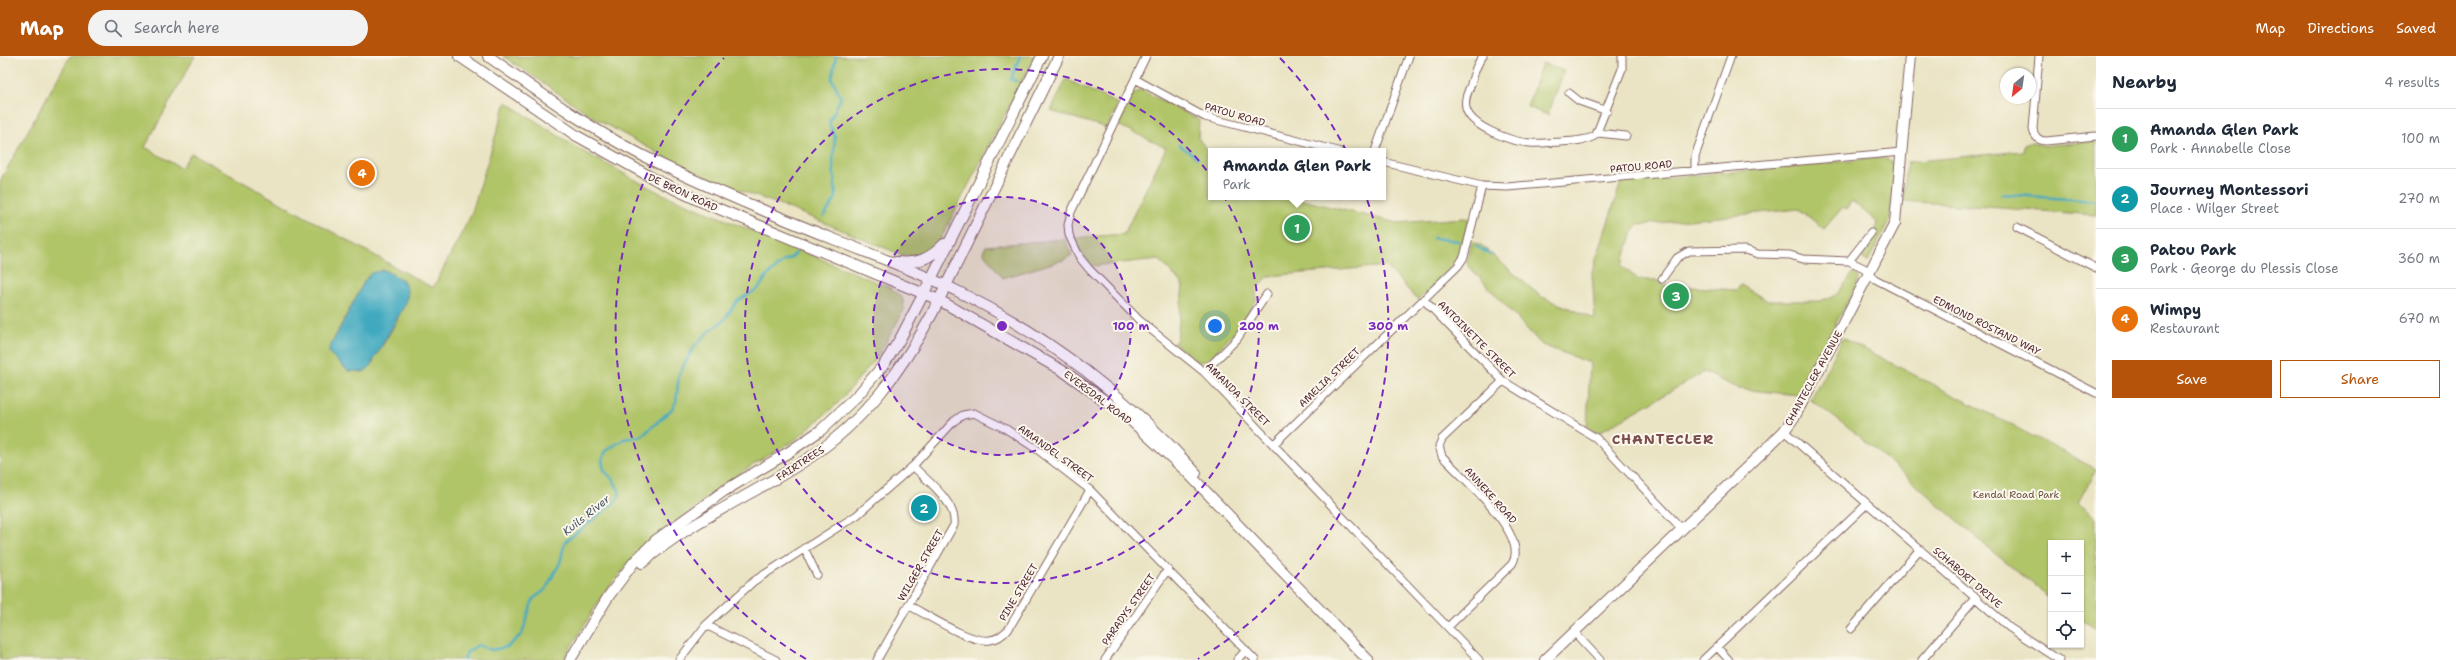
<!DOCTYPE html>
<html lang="en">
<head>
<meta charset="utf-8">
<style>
	body { margin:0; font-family:"Shantell Sans",sans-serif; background:#f2f2f3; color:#1f2937 }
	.controls { position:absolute; right:12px; bottom:12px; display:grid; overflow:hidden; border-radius:0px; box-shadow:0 1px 3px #0004 }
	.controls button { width:36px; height:36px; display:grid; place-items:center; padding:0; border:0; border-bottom:1px solid #e0e1e3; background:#fff; color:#1f2937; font:20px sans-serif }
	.compass { position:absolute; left:2000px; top:12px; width:36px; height:36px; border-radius:50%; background:#fff; box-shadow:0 1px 3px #0004; rotate:209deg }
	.you { position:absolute; left:1215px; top:270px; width:14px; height:14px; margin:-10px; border:3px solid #fff; border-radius:50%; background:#1a73e8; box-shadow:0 0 0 6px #1a73e833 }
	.badge { display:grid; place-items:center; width:26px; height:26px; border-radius:50%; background:#b45309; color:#fff; font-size:13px; font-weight:700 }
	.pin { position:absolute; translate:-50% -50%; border:2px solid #fff; box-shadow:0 1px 4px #0006 }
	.popup { position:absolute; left:1208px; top:92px; width:178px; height:52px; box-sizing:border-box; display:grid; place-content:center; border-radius:0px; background:#fff; filter:drop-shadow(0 1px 3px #0005); font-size:13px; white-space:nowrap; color:#747a83 }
	.popup b { font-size:15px; color:#1f2937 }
	.popup::after { content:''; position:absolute; left:50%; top:100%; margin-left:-8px; border:8px solid transparent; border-top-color:#fff }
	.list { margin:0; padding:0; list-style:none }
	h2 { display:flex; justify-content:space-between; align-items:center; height:52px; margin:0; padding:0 16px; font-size:17px }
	h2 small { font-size:13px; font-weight:400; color:#747a83 }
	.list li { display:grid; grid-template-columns:26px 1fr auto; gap:12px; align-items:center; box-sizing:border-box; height:60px; padding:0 16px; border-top:1px solid #e0e1e3 }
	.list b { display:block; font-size:15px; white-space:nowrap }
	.list p { margin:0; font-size:13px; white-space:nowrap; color:#747a83 }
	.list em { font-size:13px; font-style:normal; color:#747a83 }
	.actions { display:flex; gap:8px; padding:12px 16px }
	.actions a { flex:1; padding:9px 0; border:1px solid #b45309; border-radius:0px; text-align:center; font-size:14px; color:#b45309 }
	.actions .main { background:#b45309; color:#fff }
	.icon { flex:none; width:22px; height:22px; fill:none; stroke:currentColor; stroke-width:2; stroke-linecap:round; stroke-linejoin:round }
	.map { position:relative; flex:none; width:2096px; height:604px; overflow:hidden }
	header { display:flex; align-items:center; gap:24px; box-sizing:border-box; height:56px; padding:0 20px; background:#b45309; color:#fff }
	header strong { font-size:19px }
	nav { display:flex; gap:22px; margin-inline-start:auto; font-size:14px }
	.search { width:280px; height:36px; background:#f2f2f3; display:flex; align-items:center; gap:10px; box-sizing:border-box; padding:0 14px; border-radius:22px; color:#747a83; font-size:15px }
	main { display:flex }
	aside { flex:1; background:#fff }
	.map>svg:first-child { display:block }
	.green { fill:#b0c468; stroke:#7d724a; fill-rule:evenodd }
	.water { fill:#3fa9bf; stroke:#446475 }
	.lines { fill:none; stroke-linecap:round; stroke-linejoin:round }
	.stream { stroke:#3fa9bf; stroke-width:2.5 }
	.street-casing { stroke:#826461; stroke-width:9 }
	.secondary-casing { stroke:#826461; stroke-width:12 }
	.street { stroke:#fff; stroke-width:7 }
	.secondary { stroke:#fff; stroke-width:10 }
	.ring { fill:none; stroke:#7b2cbf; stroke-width:2; stroke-dasharray:7 5 }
	.labels { text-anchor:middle; stroke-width:4; stroke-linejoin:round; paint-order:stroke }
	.street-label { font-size:10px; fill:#4a1f2b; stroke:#fbf7ec }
	.park-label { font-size:10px; fill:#69513d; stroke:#fbf7ec }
	.water-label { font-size:11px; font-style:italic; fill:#465666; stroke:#fbf7ec }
	.district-label { font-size:14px; font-weight:bold; letter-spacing:1px; fill:#7b4d4e; stroke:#fbf7ec }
	.centre { fill:#7b2cbf; stroke:#fbf7ec; stroke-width:2 }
	.ring-label { font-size:12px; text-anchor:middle; font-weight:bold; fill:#7b2cbf; stroke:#fbf7ec; stroke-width:4; stroke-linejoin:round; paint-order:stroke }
</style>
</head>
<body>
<header>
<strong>Map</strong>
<div class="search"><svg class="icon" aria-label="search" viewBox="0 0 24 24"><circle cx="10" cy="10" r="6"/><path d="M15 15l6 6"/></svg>Search here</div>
<nav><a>Map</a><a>Directions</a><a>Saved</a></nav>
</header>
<main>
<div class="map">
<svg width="2096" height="604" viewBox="0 0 2096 604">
	<rect width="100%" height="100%" fill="#fbf7ec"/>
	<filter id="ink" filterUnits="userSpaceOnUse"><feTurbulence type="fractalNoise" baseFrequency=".025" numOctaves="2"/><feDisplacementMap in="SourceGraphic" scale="8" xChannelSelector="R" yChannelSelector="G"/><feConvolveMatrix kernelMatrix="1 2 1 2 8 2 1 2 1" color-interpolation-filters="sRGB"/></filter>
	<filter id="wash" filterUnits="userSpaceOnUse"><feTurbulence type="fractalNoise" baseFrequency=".012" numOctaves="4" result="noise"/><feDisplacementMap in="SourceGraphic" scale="16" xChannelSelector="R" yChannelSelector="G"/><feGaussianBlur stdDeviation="0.9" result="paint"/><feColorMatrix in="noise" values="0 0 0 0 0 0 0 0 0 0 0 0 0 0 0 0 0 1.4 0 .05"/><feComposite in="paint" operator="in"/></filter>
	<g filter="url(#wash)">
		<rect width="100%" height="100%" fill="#eae4c4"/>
		<path class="green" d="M70,0H195L145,91L181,112L191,97L433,232L471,159L506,46L582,95L658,136L891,232L903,243L904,254L878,300L837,348L795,384L743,415L641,493L604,537L563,604H0V125ZM365,224L398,264L370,310L364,316L332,286Z
			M503,0H1035L936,192L934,190C925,199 914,202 902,199L781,149L722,128L670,104L595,62Z
			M1542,7L1564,15L1548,59L1527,51Z
			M1066,23L1118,48L1107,72L1051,55Z
			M1141,34L1199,64L1198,82L1211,99V141H1290L1397,167L1464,162L1469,163L1458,204L1418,244L1386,210L1269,220L1256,233V244L1237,274L1207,305L1197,306L1174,287L1177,283L1183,229L1159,203L1092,210L1081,196L1075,182L1124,178L1166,92L1118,69L1133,38Z
			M2096,85V159L1903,145L1907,106L2023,95L2024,89L2033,86L2043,90Z
			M1882,102L1889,104L1895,111L1890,164L1868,205L1862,203L1875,176L1877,166L1852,145L1846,153L1843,151L1824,173L1799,153L1639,169L1633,175L1622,210L1639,224H1656L1663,229L1736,234L1741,229L1768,245H1819L1836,239L1854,216L1859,222L1858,226L1798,339L1739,333L1704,316L1598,377L1587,371L1590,307L1542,289L1467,208L1472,186L1481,189L1540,240L1595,263L1592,216L1621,126Z
			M1065,183L1072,199L1063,204L1003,222L983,196L986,190Z
			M1843,282L2096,413L2078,447L2096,461V573L2081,563V487H2051V542C1967,480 1896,404 1811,344Z"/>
		<path class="water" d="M384,214L403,224L408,236L406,247L370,311L364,316L348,315L329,297V293L365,224L371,217Z"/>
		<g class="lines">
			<path class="stream" d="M1016,25L1011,23L1020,0
				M1179,89L1198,102
				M2001,138L2096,145
				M824,160L836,142L833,106L835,81L829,67L841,41L832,23L836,0
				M1433,182L1458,185
				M1476,190L1491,199
				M464,604L467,596L478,589L491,594L507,591L522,578L533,543L545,534L560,507L565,486L617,444L620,437L614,425L604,414L602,405L606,395L624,383L642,380L672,353L676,346L679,318L694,291L708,276L724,264L737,245L758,233L767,220L784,205L791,202L796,197"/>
		</g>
	</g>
	<g filter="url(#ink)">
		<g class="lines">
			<defs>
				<path id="street" d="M1146,0L1071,156L1068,169L1069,179L1080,202L1089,213L1139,264L1204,316L1479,604
					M1483,0C1476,8 1474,18 1471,28C1468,36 1464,43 1466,52C1470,71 1512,86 1530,87C1540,88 1551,86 1561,86C1571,85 1588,85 1596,79L1622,13V0
					M2039,0L2033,73C2034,80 2039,85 2046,85L2096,80
					M1135,23L1205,61L1338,95
					M1569,37L1579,45L1607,55
					M1598,77L1626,80
					M1375,95L1409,0
					M1383,106L1482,130L1507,131L1902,96
					M1695,115V100L1731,0
					M2017,171L2096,212
					M1849,205L1871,177
					M1662,223L1677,202L1689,195L1746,194L1758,198L1790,199L1803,203L1849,205L1864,212L1875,223L2096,337
					M1424,244L1503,325L1596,382L1682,473
					M1204,316L1237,283L1267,238
					M1784,375L2010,572L2059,604
					M1274,388L1458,210L1464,201L1482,130
					M804,492L817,519
					M908,549C926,558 971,588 990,584C998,583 1002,579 1008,574L1090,434
					M706,569L776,604
					M1448,571L1512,508C1531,479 1461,421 1442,400L1439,390L1442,383L1503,325
					M1851,573L1920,493
					M1574,576L1600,604
					M1717,591L1729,604
					M679,604L706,569L754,525L857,459L913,410L954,365L963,359L974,357L1006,373L1038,394L1090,434L1255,604
					M877,604L954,469C957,446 927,425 913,410
					M1105,604L1168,513
					M1237,604L1246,594
					M1703,604L1867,448
					M1922,604L1976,541"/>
				<path id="secondary" d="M459,0L577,80L658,125L700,145L939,244L1063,315L1124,358L1185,414L1368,604
					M488,0C544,40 601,81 664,110C721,137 778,161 836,184C878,201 919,216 959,236C1048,280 1130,343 1196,417
					M896,206C917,208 930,203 944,188
					M642,507C694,462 756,438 812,400C865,364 902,314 932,258L1059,0
					M570,604L608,541L634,506L656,484L724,435L789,396L821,374L858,339L885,307L900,283L924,237L1042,0
					M1545,604L1768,391L1784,375L1795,360L1895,167L1910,0"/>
			</defs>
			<use href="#street" class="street-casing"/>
			<use href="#secondary" class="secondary-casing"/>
			<use href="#street" class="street"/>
			<use href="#secondary" class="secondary"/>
		</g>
	</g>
	<circle cx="1002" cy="270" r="129" fill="#7b2cbf" fill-opacity=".12"/>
	<g class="ring">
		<circle cx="1002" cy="270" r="129"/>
		<circle cx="1002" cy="270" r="257"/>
		<path d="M806 603A386 386 0 0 1 724 2M1280 2A386 386 0 0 1 1198 603"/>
	</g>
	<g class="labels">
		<g class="street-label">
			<text transform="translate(1235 58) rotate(16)" y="4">PATOU ROAD</text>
			<text transform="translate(1641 110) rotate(-5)" y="4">PATOU ROAD</text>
			<text transform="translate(683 136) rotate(25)" y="4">DE BRON ROAD</text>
			<text transform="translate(1987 269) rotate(27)" y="4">EDMOND ROSTAND WAY</text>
			<text transform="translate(1477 283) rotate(45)" y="4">ANTOINETTE STREET</text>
			<text transform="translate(1329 321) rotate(-44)" y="4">AMELIA STREET</text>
			<text transform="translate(1813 322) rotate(-61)" y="4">CHANTECLER AVENUE</text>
			<text transform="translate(1238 338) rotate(45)" y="4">AMANDA STREET</text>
			<text transform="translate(1098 341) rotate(37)" y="4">EVERSDAL ROAD</text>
			<text transform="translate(1056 397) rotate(36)" y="4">AMANDEL STREET</text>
			<text transform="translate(800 407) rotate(-33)" y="4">FAIRTREES</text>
			<text transform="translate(1491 439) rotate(48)" y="4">ANNEKE ROAD</text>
			<text transform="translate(920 509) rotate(-60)" y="4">WILGER STREET</text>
			<text transform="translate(1968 521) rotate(41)" y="4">SCHABORT DRIVE</text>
			<text transform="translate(1018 536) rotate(-59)" y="4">PINE STREET</text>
			<text transform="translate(1128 553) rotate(-55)" y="4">PARADYS STREET</text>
		</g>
		<g class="park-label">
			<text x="2016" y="442">Kendal Road Park</text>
		</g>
		<g class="water-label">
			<text transform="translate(586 459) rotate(-39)" y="4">Kuils River</text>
		</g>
		<g class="district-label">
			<text x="1663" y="388">CHANTECLER</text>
		</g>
	</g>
	<circle cx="1002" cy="270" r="6" class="centre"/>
	<g class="ring-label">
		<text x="1131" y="274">100 m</text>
		<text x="1259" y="274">200 m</text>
		<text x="1388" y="274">300 m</text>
	</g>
</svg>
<div class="controls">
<button>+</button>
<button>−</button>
<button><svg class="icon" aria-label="locate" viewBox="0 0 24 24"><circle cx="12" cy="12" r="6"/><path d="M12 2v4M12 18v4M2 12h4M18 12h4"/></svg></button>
</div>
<svg class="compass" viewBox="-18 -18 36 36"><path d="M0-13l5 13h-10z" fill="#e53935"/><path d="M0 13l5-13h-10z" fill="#747a83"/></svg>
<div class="you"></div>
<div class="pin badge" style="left:1297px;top:172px;background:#2e9e5b">1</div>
<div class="popup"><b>Amanda Glen Park</b>Park</div>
<div class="pin badge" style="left:924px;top:452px;background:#0f9aa8">2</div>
<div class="pin badge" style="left:1676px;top:240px;background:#2e9e5b">3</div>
<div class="pin badge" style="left:362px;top:117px;background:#e8710a">4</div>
</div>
<aside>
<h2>Nearby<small>4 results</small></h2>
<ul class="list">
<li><span class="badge" style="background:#2e9e5b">1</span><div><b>Amanda Glen Park</b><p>Park · Annabelle Close</p></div><em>100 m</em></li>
<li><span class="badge" style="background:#0f9aa8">2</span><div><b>Journey Montessori</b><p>Place · Wilger Street</p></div><em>270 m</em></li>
<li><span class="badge" style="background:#2e9e5b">3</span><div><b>Patou Park</b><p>Park · George du Plessis Close</p></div><em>360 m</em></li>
<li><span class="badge" style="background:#e8710a">4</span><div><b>Wimpy</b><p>Restaurant</p></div><em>670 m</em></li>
</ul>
<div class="actions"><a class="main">Save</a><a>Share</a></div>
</aside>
</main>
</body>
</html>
